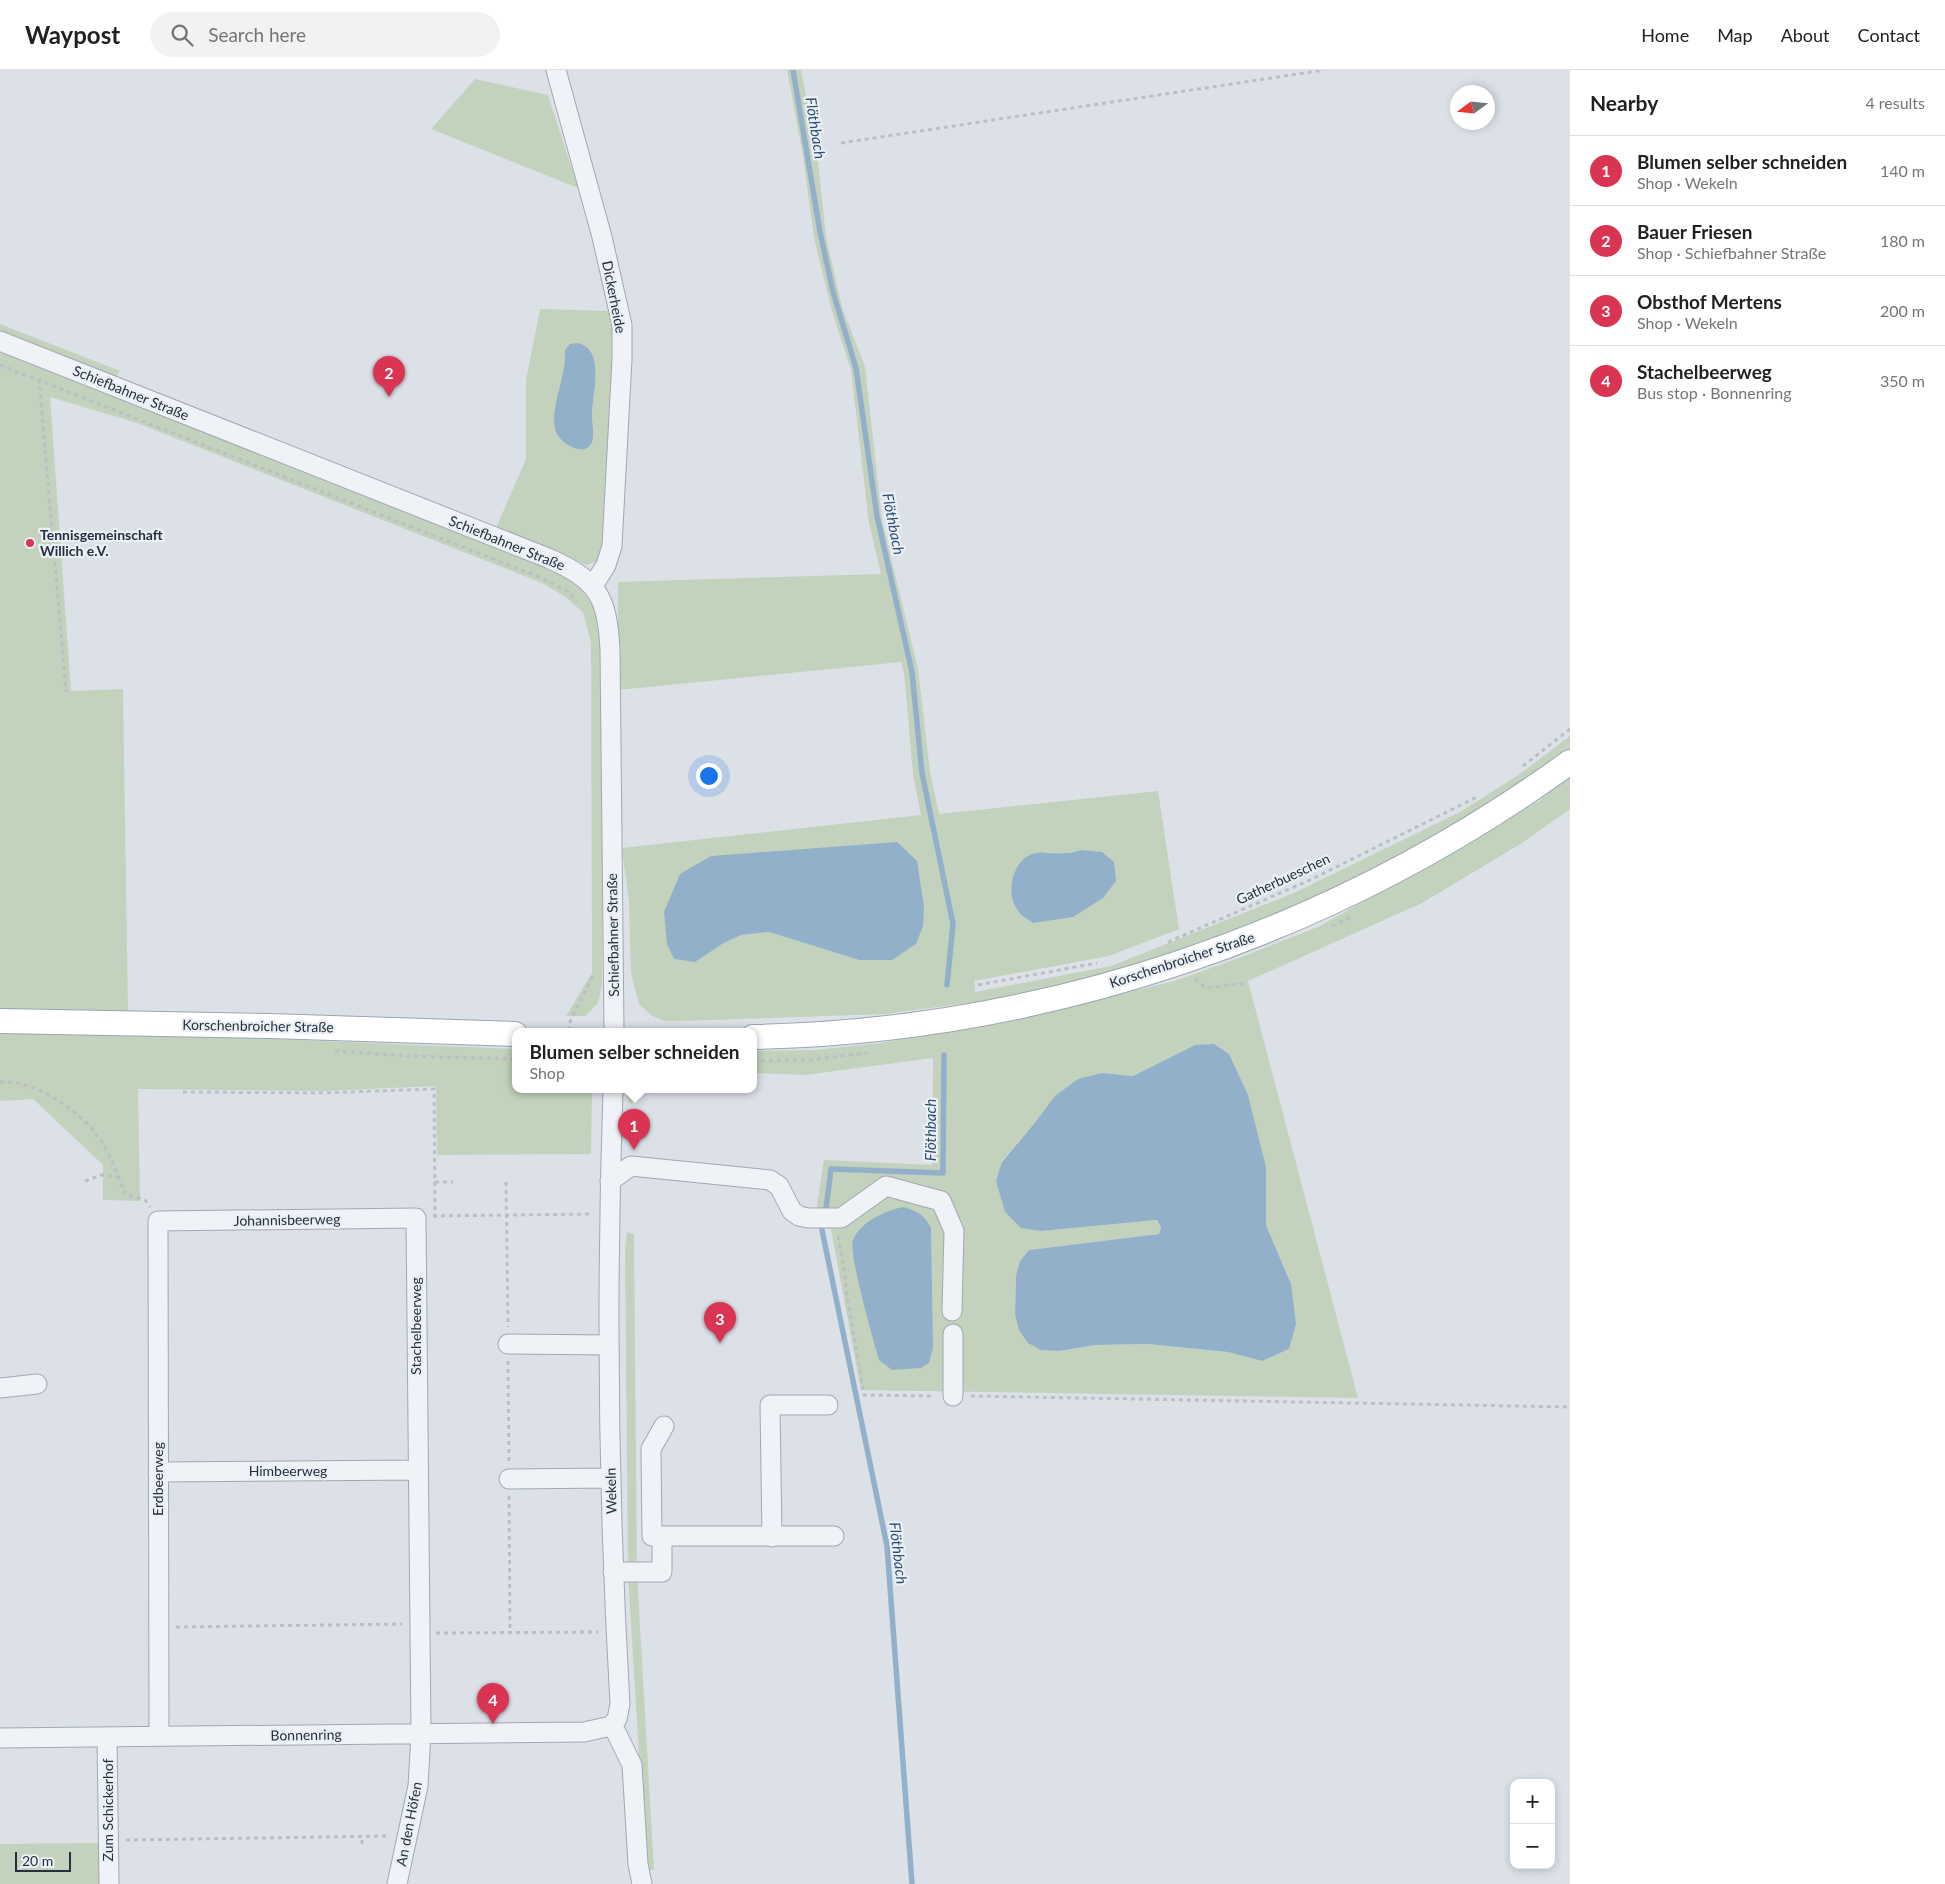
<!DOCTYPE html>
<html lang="en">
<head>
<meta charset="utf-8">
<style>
	body { margin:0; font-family:Lato,sans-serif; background:#f2f2f2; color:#202124 }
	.controls { position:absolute; right:15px; bottom:15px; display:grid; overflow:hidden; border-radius:10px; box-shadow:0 2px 8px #0003 }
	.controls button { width:45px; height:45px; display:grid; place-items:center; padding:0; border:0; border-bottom:1px solid #e0e0e0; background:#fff; color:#202124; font:25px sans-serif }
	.compass { position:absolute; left:1450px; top:15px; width:45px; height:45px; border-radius:50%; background:#fff; box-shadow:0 2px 8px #0003; rotate:255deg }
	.scale { position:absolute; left:15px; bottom:12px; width:56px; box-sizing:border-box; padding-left:5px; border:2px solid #252f3f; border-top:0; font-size:14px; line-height:18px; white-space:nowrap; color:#252f3f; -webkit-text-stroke:4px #ebf0f5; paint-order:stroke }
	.you { position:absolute; left:708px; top:705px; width:18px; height:18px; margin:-12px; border:4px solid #fff; border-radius:50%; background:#1a73e8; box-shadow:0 0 0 8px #1a73e833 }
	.badge { display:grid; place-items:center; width:32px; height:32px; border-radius:50%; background:#d93553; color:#fff; font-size:16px; font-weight:700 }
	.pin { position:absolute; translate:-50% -41px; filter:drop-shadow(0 1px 2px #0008) }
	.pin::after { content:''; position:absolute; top:26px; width:18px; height:15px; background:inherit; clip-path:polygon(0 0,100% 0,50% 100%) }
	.popup { position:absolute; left:512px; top:958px; width:245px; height:65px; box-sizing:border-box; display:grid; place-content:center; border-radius:10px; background:#fff; filter:drop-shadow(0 1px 4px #0005); font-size:16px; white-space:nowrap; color:#757577 }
	.popup b { font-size:19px; color:#202124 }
	.popup::after { content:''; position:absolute; left:50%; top:100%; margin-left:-10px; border:10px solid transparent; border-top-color:#fff }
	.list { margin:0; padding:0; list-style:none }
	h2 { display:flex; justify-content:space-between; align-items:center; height:65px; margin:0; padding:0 20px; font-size:21px }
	h2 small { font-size:16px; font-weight:400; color:#757577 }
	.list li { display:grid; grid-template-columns:32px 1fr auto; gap:15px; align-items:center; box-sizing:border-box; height:70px; padding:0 20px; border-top:1px solid #e0e0e0 }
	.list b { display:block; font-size:19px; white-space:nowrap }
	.list p { margin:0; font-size:16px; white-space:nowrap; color:#757577 }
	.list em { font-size:16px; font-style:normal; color:#757577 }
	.icon { flex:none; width:28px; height:28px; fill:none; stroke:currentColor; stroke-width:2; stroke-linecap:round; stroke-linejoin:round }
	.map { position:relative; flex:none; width:1570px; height:1814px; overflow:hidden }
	header { display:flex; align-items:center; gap:30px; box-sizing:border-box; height:70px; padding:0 25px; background:#fff; border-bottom:1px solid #e0e0e0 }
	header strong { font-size:24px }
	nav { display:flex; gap:28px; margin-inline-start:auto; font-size:18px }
	.search { width:350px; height:45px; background:#f2f2f2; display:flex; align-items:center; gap:12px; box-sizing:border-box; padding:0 18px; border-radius:28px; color:#757577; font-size:19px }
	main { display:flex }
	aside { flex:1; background:#fff }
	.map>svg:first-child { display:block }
	.green { fill:#c3d2bc; fill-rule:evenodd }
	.water { fill:#93b0cb }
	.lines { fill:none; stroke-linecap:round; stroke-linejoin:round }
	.stream { stroke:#93b0cb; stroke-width:5.5 }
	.minor-casing { stroke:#a1a8b2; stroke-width:21 }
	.major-casing { stroke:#9aa5b4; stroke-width:26 }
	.path { stroke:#babfc6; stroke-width:3; stroke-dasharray:4 4; stroke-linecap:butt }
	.minor { stroke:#eff2f6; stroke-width:19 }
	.major { stroke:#fff; stroke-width:24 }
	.poi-dot { fill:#d93553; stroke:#ebf0f5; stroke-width:2 }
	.labels { text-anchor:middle; stroke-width:4.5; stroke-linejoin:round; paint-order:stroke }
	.street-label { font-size:14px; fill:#252f3f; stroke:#ebf0f5 }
	.poi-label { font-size:14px; font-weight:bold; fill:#252f3f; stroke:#ebf0f5; text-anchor:start }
	.water-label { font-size:15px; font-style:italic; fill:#2c4f76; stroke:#ebf0f5 }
</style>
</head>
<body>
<header>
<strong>Waypost</strong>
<div class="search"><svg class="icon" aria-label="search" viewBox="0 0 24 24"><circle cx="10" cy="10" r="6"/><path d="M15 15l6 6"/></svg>Search here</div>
<nav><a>Home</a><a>Map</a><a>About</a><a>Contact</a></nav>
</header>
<main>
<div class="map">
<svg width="1570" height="1814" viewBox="0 0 1570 1814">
	<rect width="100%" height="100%" fill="#dce1e8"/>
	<path class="green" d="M787,0H801L817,83L826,167L842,237L865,297L882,450L918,599L930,702L939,744L1158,721L1179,859L1109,886L974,911L975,922L1111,896L1294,823L1460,742L1520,704L1570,666V680L1520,716L1450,761L1305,837L1111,908L982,931L886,944L681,951H664L652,946L639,934L631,903L629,833L622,778L921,745L913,704L904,602L901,592L618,620V512L881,504L869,453L851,300L832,241L814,168L803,86ZM897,772L859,890L769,862L741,865L722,874ZM1081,780L1033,853L1018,842L1013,832L1047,782L1064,784Z
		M475,9L548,25L578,118L431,59Z
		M540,239L609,241L616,269L606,472L597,491L587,495L496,458L526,389V310Z
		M0,254L120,301L116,308L0,262Z
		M0,280L553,499L580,518L594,538L602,570V914L598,933L585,946H566L592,903L591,573L583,542L564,526L542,513L137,353L50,327L71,621L123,619L128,942L0,941Z
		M1570,705V739L1522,773L1422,833L1248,911L1358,1328L861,1320L831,1159L814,1154L824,1090L932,1095L933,988L805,1005L753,1003V981L816,980L880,973L990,953L1077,935L1174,911L1242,887L1320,856L1539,731ZM1195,975L1266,1097V1155L1291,1214L1289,1279L1262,1291L1228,1282L1148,1274L1095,1275L1059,1281L1019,1260L1015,1245L1016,1206L1029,1180L1159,1164L1161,1157L1157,1150L1041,1161L1021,1158L1002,1091L1037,1050L1102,1003L1133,1006Z
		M0,963L221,967L515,979V1019H592L591,1084L437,1085L436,1016L323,1021L138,1019L140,1131L103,1130V1095L33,1029L0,1031Z
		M627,1019H649L631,1034L626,1026Z
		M627,1162L634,1164L637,1504L654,1800H646L628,1504L625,1179Z
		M99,1773V1814H0V1774Z"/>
	<path class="water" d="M578,273C605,280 593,321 592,341C591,351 595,362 592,372C586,389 558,373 555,359C550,335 567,306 565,280L570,274Z
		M897,772L917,791L924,836L923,856L916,874L892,890H859L769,862L741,865L722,874L695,892L674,889L667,874L664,842L680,804L711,786Z
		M1081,780L1102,782L1114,792L1116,811L1103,828L1073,847L1033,853C1028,849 1021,846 1018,841C1006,825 1011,796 1028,786C1039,779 1054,785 1066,783C1071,783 1076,781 1081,780Z
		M1214,974L1229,984L1248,1025L1266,1097V1155L1291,1214L1296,1254L1289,1279L1262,1291L1228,1282L1148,1274L1095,1275L1059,1281L1041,1280L1028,1273L1019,1260L1015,1245L1016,1206L1020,1191L1029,1180L1159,1164L1161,1157L1157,1150L1041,1161L1021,1158L1005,1142L996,1111L1002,1092L1037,1050L1055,1026L1078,1009L1102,1003L1133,1006L1195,975Z
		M903,1137C916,1140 925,1145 931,1158L933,1278L929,1293L921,1298L892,1300L879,1290C874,1272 848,1183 853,1170C861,1151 885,1141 903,1137Z"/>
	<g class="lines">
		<path class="stream" d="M793,0L820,162L833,222L856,298L877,446L912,602L922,703L953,854L947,915
			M826,1139L831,1099L943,1103L944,985
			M822,1160L887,1476L912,1814"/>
		<defs>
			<path id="minor" d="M556,0L602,167L622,255V289L612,476L606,495L593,516
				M0,271L548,488C597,510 607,525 610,579L614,961
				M610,1111L631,1096L770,1110L779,1116L792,1141L799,1146L808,1148H841L886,1116L941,1131L954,1161L952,1241
				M508,1274L609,1275
				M0,1318L37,1314
				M953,1326V1264
				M664,1356L651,1379L652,1466H834
				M158,1402L418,1400
				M509,1409L611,1408
				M772,1467L770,1335H828
				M613,1502H662V1466
				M611,1656L617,1649L620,1634C608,1429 606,1224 613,1019
				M611,1656L616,1662L632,1695L638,1794L642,1814
				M159,1666L158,1151L416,1148L421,1664L418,1716L397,1814
				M107,1667L109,1814
				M0,1668L584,1662L611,1656"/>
			<path id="major" d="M0,951L270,956L515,964
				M753,967C1046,961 1333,864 1570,692"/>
		</defs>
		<use href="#minor" class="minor-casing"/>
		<use href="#major" class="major-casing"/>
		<path class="path" d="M841,73L1324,0
			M0,295L542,508L568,522L577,531
			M39,309L66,622
			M1523,696L1570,659
			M1332,856L1353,846
			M1168,872L1310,810L1477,727
			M1195,909L1206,918L1246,913
			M978,915L1097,893
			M569,961L570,952L594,903
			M335,981L408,986L515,989
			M753,991L808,990L867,983
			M0,1012C35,1009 86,1044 103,1074C112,1089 119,1107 125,1124L145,1130L150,1137
			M183,1022L319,1023L434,1019L435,1145
			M85,1111L101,1105L118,1107
			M435,1112H453
			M506,1112L508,1257
			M433,1146L592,1144
			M838,1166L845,1202L846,1220L864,1325L934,1326
			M508,1291L509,1392
			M971,1326L1570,1337
			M509,1426L510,1563
			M176,1557L402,1554
			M436,1563L598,1562
			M126,1770L390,1766
			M362,1774V1767"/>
		<use href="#minor" class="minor"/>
		<use href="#major" class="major"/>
	</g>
	<circle class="poi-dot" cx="30" cy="473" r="5"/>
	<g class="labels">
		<g class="street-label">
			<text transform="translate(614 227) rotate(79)" y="5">Dickerheide</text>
			<text transform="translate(131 323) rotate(22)" y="5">Schiefbahner Straße</text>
			<text transform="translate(507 473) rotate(22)" y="5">Schiefbahner Straße</text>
			<text transform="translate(1283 809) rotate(-25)" y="5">Gatherbueschen</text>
			<text transform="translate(613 865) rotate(-91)" y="5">Schiefbahner Straße</text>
			<text transform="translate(1182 890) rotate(-18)" y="5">Korschenbroicher Straße</text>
			<text transform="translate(258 956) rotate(1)" y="5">Korschenbroicher Straße</text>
			<text transform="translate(287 1150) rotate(-1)" y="5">Johannisbeerweg</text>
			<text transform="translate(416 1256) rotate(-90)" y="5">Stachelbeerweg</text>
			<text x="288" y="1406">Himbeerweg</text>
			<text transform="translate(158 1409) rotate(-90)" y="5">Erdbeerweg</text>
			<text transform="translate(611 1421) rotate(-91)" y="5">Wekeln</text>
			<text transform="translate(306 1665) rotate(-1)" y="5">Bonnenring</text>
			<text transform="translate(108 1740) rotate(-90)" y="5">Zum Schickerhof</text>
			<text transform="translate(409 1754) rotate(-79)" y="5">An den Höfen</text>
		</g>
		<g class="poi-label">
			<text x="40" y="470">Tennisgemeinschaft<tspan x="40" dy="16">Willich e.V.</tspan></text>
		</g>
		<g class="water-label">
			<text transform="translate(815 58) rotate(81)" y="5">Flöthbach</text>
			<text transform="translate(893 454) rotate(79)" y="5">Flöthbach</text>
			<text transform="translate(931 1060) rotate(-90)" y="5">Flöthbach</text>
			<text transform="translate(898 1483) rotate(83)" y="5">Flöthbach</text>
		</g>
	</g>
</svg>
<div class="controls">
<button>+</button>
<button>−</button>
</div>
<svg class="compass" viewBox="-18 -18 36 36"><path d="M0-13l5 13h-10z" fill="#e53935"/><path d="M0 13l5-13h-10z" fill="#757577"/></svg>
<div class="scale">20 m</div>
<div class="you"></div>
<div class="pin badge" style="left:634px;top:1080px">1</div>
<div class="popup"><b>Blumen selber schneiden</b>Shop</div>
<div class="pin badge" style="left:389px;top:327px">2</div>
<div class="pin badge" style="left:720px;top:1273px">3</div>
<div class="pin badge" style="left:493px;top:1654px">4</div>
</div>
<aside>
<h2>Nearby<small>4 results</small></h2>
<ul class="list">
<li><span class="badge">1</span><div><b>Blumen selber schneiden</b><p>Shop · Wekeln</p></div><em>140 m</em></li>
<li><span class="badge">2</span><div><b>Bauer Friesen</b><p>Shop · Schiefbahner Straße</p></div><em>180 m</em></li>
<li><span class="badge">3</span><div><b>Obsthof Mertens</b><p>Shop · Wekeln</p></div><em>200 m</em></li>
<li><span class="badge">4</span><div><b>Stachelbeerweg</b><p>Bus stop · Bonnenring</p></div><em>350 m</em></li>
</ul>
</aside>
</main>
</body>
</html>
